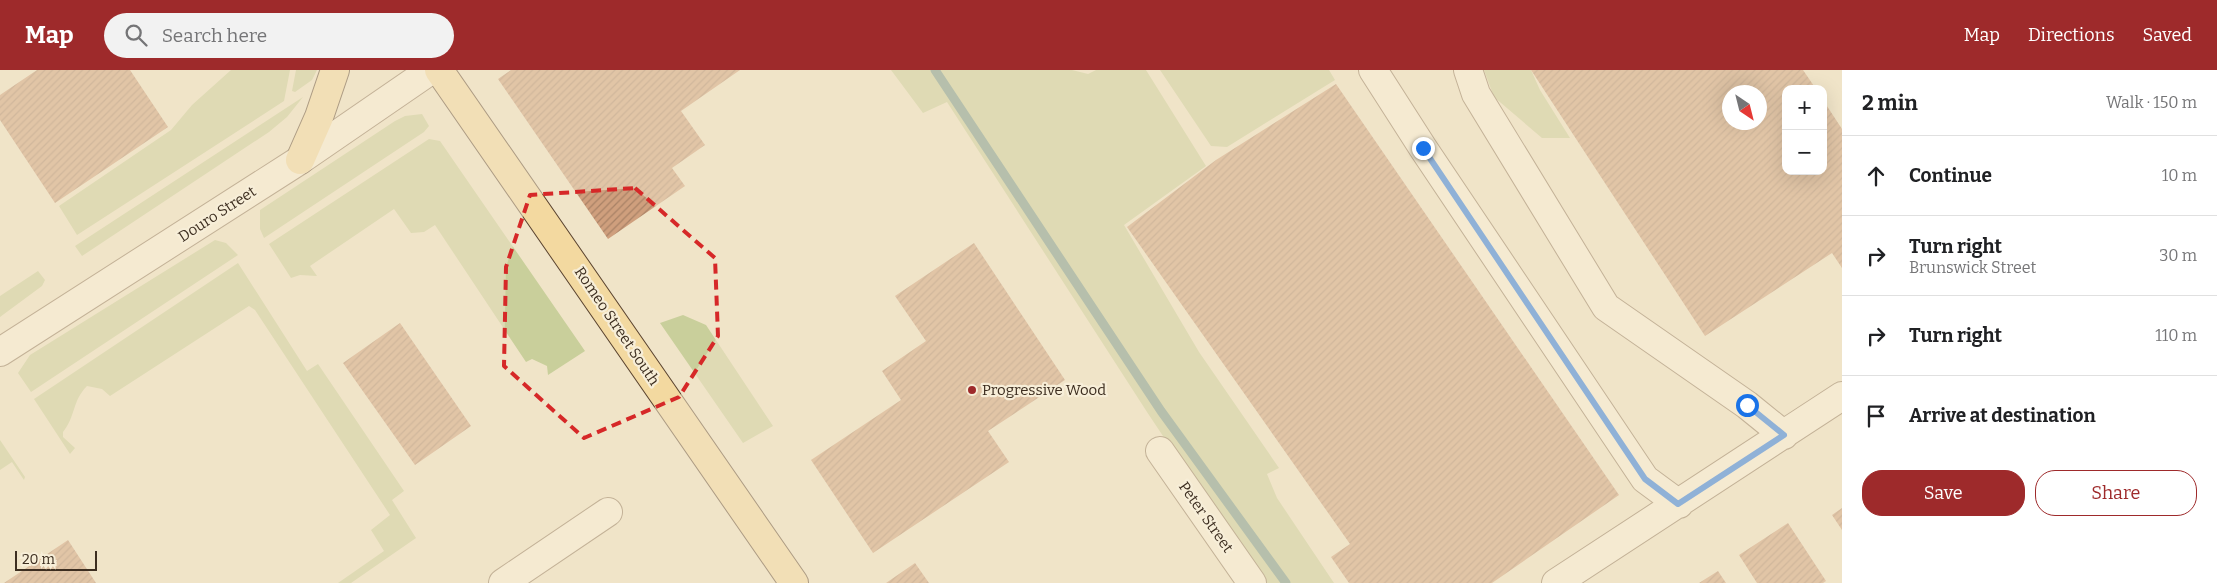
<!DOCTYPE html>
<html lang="en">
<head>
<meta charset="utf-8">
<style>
	body { margin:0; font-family:Bitter,serif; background:#f2f2f2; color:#202124 }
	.controls { position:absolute; right:15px; top:15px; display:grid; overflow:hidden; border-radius:10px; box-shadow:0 5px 20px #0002 }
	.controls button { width:45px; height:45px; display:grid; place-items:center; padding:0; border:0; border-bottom:1px solid #e0e0e0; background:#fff; color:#202124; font:25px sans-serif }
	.compass { position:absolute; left:1722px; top:15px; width:45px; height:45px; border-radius:50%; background:#fff; box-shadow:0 5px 20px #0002; rotate:145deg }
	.scale { position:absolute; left:15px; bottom:12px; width:82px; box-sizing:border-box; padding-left:5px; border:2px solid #3d2e20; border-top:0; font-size:14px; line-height:18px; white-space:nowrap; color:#3d2e20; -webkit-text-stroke:4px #f7eed8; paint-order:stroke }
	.stop { position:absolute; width:15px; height:15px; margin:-11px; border:4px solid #1a73e8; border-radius:50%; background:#fff }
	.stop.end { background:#1a73e8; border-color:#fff; box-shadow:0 1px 5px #0008 }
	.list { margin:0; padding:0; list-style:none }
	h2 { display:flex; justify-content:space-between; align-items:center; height:65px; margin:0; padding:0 20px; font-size:21px }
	h2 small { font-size:16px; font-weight:400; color:#757577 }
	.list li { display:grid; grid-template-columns:32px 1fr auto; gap:15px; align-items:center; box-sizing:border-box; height:80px; padding:0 20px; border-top:1px solid #e0e0e0 }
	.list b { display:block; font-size:19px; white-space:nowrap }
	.list p { margin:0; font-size:16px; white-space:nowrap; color:#757577 }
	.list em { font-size:16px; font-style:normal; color:#757577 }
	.actions { display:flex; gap:10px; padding:15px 20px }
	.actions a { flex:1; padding:11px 0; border:1px solid #9e2a2b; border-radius:20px; text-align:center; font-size:18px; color:#9e2a2b }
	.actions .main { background:#9e2a2b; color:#fff }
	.icon { flex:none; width:28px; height:28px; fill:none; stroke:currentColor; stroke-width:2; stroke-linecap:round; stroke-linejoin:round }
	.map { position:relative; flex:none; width:1842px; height:513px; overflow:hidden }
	header { display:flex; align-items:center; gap:30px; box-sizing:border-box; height:70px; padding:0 25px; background:#9e2a2b; color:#fff }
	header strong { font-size:24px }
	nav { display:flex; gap:28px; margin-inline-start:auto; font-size:18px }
	.search { width:350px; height:45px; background:#f2f2f2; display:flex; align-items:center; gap:12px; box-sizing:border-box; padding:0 18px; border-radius:28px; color:#757577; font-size:19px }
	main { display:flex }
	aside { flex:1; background:#fff }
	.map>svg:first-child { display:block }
	.green { fill:#c9cf9b }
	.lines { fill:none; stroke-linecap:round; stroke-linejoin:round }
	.stream { stroke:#6f938a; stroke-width:9 }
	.building { fill:url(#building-hatch); fill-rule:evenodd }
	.minor-casing { stroke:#8d765c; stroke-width:30 }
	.major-casing { stroke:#5b4430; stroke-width:30 }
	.minor { stroke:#faf1dc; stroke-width:28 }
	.major { stroke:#f3d9a0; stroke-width:28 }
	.route { stroke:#1a73e8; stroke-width:6 }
	.marked { fill:none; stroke:#d62828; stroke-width:4; stroke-dasharray:10 6; stroke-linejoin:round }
	.poi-dot { fill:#9e2a2b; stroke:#f7eed8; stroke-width:2 }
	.labels { text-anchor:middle; stroke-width:4.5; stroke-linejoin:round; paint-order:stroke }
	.street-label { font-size:15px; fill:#3d2e20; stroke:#f7eed8 }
	.poi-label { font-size:15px; fill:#3d2e20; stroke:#f7eed8; text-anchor:start }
</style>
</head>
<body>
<header>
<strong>Map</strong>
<div class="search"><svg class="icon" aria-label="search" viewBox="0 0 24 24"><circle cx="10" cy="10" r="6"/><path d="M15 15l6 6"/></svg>Search here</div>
<nav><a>Map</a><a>Directions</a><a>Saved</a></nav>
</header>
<main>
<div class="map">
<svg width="1842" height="513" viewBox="0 0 1842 513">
	<defs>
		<pattern id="building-hatch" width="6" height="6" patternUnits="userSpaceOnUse" patternTransform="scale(1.25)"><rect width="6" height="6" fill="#cf9f7d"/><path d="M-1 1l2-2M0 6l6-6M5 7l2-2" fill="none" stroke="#a98266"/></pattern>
	</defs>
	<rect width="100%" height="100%" fill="#f0e4c8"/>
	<path class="green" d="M231,0H290L284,31L77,165L59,136L171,60L192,35Z
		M296,0H317L312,10L295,22L292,21Z
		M891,0H1072L1088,4L1096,0H1146L1206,96L1124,155L1199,282L1279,398L1267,404L1277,428L1334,513H1261L1147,342L947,32L923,43Z
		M1160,0H1329L1335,10L1227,77L1211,76Z
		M1484,0H1531L1540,20L1570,68H1542L1494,27Z
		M303,27L287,47L269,62L82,186L75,176Z
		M422,44L429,56L424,62L264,168L260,159V140L395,51L405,46Z
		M429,69L440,71L585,281L548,305L547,296L532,289L526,292L435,155L424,162L411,163L394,139L310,196L317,206L300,205L291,208L269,174Z
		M215,170L226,173L238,185L31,322L18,303L30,285Z
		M238,193L307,301L318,294L404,421L392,430L416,468L351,513H338L384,481L371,460L390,445L255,240L249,236L110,326L102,319L87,316C72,331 76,346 63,362V367L75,378L70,384L34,329Z
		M38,201L45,210L42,216L0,247V226Z
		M683,245L706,255L773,356L743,373L660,253Z
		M0,370L25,407L24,410L12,392L0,400Z"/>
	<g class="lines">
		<path class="stream" d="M935,0L1161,341L1286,513"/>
	</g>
	<path class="building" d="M37,0H130L168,57L55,133L0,50V25Z
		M511,0H740L681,41L705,75L672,98L685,116L608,169L498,9Z
		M1531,0H1803L1816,19H1786V101H1823V30L1842,59V198L1832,183L1705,266ZM1730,22H1760V52H1730Z
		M1336,14L1619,425L1492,513H1349L1331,487L1350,474L1127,157L1216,90Z
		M974,173L1065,310L988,361L1009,392L873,483L811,390L901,330L882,301L926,271L895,226Z
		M400,253L471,356L415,395L343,293Z
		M1842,438V460L1832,445Z
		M1788,453L1826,511L1823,513H1757L1739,485Z
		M68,470L96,513H4Z
		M915,493L929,513H886Z
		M1718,501L1726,513H1699Z"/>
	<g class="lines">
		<defs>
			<path id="minor" d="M1373,0L1423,78L1645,409L1679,434
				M1468,0L1476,24L1606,237L1747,335L1784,365
				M0,282L300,90L431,0
				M1160,381L1252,513
				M503,513L608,442
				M1556,513L1842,326"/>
			<path id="major" d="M439,0L794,513
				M300,90L319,47L335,0"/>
		</defs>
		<use href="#minor" class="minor-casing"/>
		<use href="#major" class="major-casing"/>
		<use href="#minor" class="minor"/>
		<use href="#major" class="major"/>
	</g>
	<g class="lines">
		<path class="route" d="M1423,78L1645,409L1678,434L1784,365L1747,335"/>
	</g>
	<path d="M0 0H1842V513H0ZM635,118L715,188L718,266L679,327L584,368L504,296L506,197L530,125Z" fill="#f0e4c8" fill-opacity=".55" fill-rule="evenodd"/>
	<path class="marked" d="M635,118L715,188L718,266L679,327L584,368L504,296L506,197L530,125Z"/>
	<circle class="poi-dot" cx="972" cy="320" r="5"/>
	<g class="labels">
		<g class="street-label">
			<text transform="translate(217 144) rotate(-33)" y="5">Douro Street</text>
			<text transform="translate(617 256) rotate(56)" y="5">Romeo Street South</text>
			<text transform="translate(1206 447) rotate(55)" y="5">Peter Street</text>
		</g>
		<g class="poi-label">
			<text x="982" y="325">Progressive Wood</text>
		</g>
	</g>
</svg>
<div class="controls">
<button>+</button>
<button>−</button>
</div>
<svg class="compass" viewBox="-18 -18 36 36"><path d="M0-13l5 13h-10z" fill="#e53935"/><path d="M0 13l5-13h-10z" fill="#757577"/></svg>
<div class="scale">20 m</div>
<div class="stop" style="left:1747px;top:335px"></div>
<div class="stop end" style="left:1423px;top:78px"></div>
</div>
<aside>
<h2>2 min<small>Walk · 150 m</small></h2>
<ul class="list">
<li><svg class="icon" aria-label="ahead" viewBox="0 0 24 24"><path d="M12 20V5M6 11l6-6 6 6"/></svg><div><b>Continue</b></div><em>10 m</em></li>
<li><svg class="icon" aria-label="right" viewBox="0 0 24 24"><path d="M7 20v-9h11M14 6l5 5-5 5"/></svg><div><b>Turn right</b><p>Brunswick Street</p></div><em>30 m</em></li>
<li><svg class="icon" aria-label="right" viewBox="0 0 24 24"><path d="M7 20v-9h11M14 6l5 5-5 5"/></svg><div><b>Turn right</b></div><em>110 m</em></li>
<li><svg class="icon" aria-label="arrive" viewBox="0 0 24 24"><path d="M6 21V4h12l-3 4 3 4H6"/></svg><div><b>Arrive at destination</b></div></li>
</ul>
<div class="actions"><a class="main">Save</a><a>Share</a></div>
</aside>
</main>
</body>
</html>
